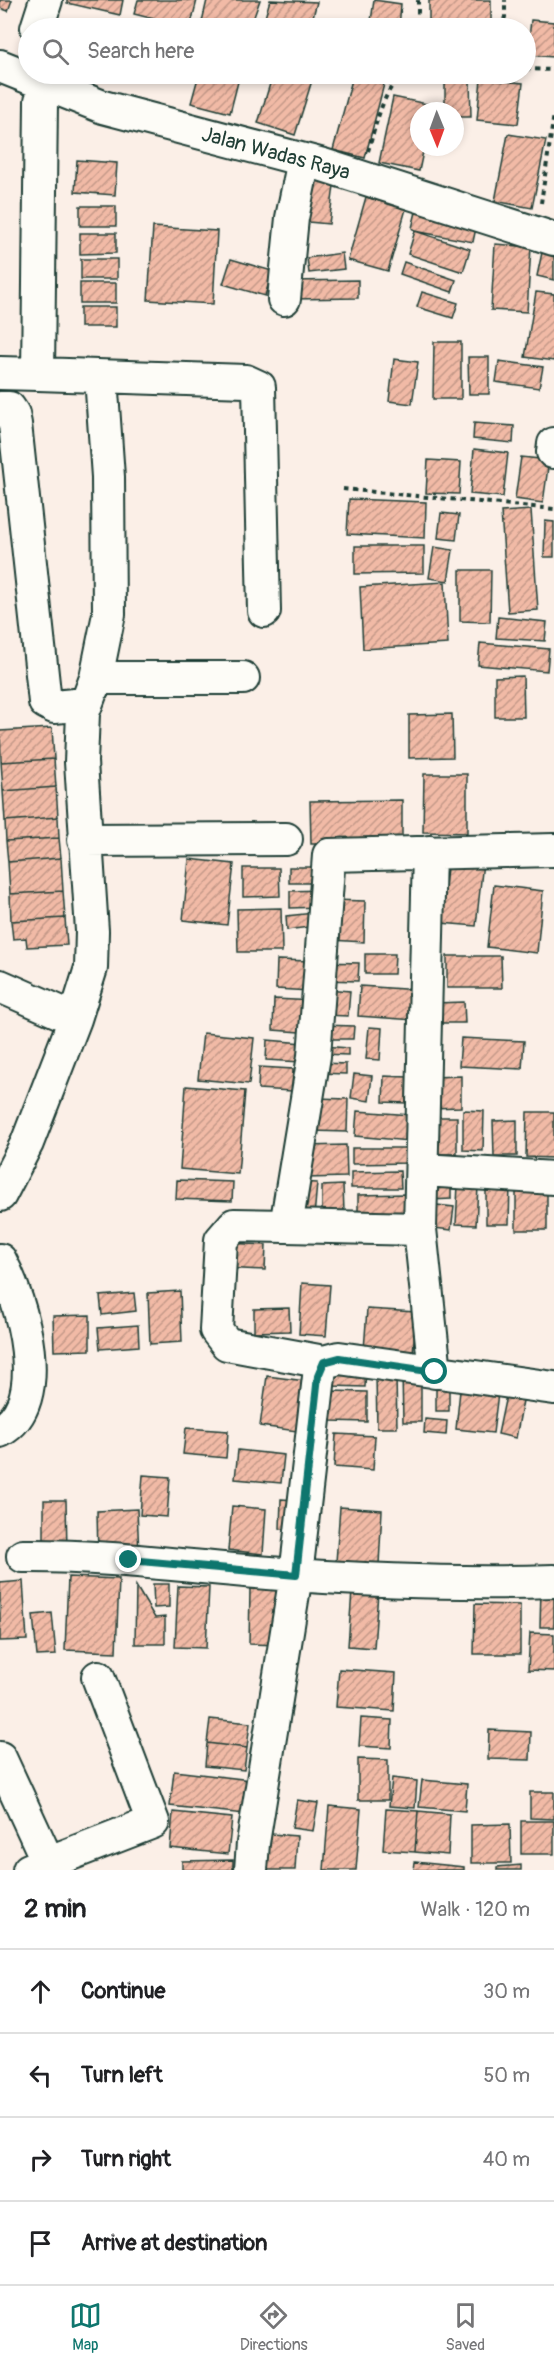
<!DOCTYPE html>
<html lang="en">
<head>
<meta charset="utf-8">
<style>
	body { margin:0; font-family:Pangolin,sans-serif; background:#f2f2f2; color:#202124 }
	.compass { position:absolute; left:410px; top:102px; width:54px; height:54px; border-radius:50%; background:#fff; box-shadow:0 3px 9px #0003; rotate:179deg }
	.stop { position:absolute; width:18px; height:18px; margin:-14px; border:4px solid #0f766e; border-radius:50%; background:#fff }
	.stop.end { background:#0f766e; border-color:#fff; box-shadow:0 2px 6px #0008 }
	.list { margin:0; padding:0; list-style:none }
	h2 { display:flex; justify-content:space-between; align-items:center; height:78px; margin:0; padding:0 24px; font-size:26px }
	h2 small { font-size:20px; font-weight:400; color:#757577 }
	.list li { display:grid; grid-template-columns:39px 1fr auto; gap:18px; align-items:center; box-sizing:border-box; height:84px; padding:0 24px; border-top:2px solid #e0e0e0 }
	.list b { display:block; font-size:22px; white-space:nowrap }
	.list em { font-size:20px; font-style:normal; color:#757577 }
	.icon { flex:none; width:33px; height:33px; fill:none; stroke:currentColor; stroke-width:2; stroke-linecap:round; stroke-linejoin:round }
	.map { position:relative; flex:none; width:554px; height:1870px; overflow:hidden }
	.search { position:absolute; background:#fff; box-shadow:0 3px 9px #0003; left:18px; right:18px; top:18px; height:66px; display:flex; align-items:center; gap:15px; box-sizing:border-box; padding:0 21px; border-radius:33px; color:#757577; font-size:22px }
	.sheet { height:414px; background:#fff }
	nav { display:flex; justify-content:space-around; align-items:center; box-sizing:border-box; height:84px; border-top:2px solid #e0e0e0; background:#fff; font-size:16px; color:#757577 }
	nav a { display:grid; justify-items:center; gap:3px }
	nav .on { color:#0f766e }
	.map>svg:first-child { display:block }
	.building { fill:url(#building-hatch); stroke:#1f3d34; stroke-width:1.5 }
	.lines { fill:none; stroke-linecap:round; stroke-linejoin:round }
	.street-casing { stroke:#1f3d34; stroke-width:36 }
	.path { stroke:#1f3d34; stroke-width:4; stroke-dasharray:4.5 4.5; stroke-linecap:butt }
	.street { stroke:#fdfcf7; stroke-width:32 }
	.route { stroke:#0f766e; stroke-width:8 }
	.labels { text-anchor:middle; stroke-width:6; stroke-linejoin:round; paint-order:stroke }
	.street-label { font-size:21px; fill:#1f3d34; stroke:#fdfcf7 }
</style>
</head>
<body>
<div class="map">
<svg width="554" height="1870" viewBox="0 0 554 1870">
	<defs>
		<pattern id="building-hatch" width="6" height="6" patternUnits="userSpaceOnUse" patternTransform="scale(1.5)"><rect width="6" height="6" fill="#f1baa6"/><path d="M-1 1l2-2M0 6l6-6M5 7l2-2" fill="none" stroke="#c39888"/></pattern>
	</defs>
	<rect width="100%" height="100%" fill="#fbefe7"/>
	<filter id="ink" filterUnits="userSpaceOnUse"><feTurbulence type="fractalNoise" baseFrequency=".0167" numOctaves="2"/><feDisplacementMap in="SourceGraphic" scale="12" xChannelSelector="R" yChannelSelector="G"/><feConvolveMatrix kernelMatrix="1 2 1 2 8 2 1 2 1" color-interpolation-filters="sRGB"/></filter>
	<g filter="url(#ink)">
		<path class="building" d="M0,0H12L8,11L0,8Z
			M67,0H123L120,15L67,3Z
			M138,0H197L190,28L134,14Z
			M207,0H260L250,28L201,26Z
			M270,0L317,2L310,28H262Z
			M374,0L401,4L399,28H370Z
			M429,0H491V28H429Z
			M531,20L554,22V57L527,55Z
			M199,74H240L230,113L191,103Z
			M273,74H314L295,135L258,123Z
			M353,76L384,84L365,158L333,150Z
			M481,79L523,83L518,124L477,120Z
			M470,81L471,117H455V111H445V82Z
			M393,97L432,105L431,111H419V147H424L419,171L379,163Z
			M508,134L546,140L532,208L495,201Z
			M77,160L117,163L115,195L75,192Z
			M303,175L335,178L329,224L298,221Z
			M366,197L406,209L388,271L348,260Z
			M80,206H116V226H80Z
			M417,208L477,223L473,242L415,231L412,228Z
			M153,227L217,231L213,304L148,300Z
			M415,231L470,249L463,272L408,254Z
			M80,233H116V253L80,254Z
			M544,243L554,245V280L537,276Z
			M495,244L531,247L527,312L491,310Z
			M342,253L344,269L309,273L307,258Z
			M81,259H117V279H81Z
			M231,259L272,271L265,296L223,284Z
			M404,262L456,280L452,292L400,274Z
			M358,280V298L292,299V281Z
			M80,283H116V303H80Z
			M422,292L458,303L453,318L417,307Z
			M536,292L554,294V361L525,357Z
			M80,307H116V327H80Z
			M434,342H461V399H433Z
			M468,357H489V394H469Z
			M394,359L418,362L412,404L389,401Z
			M499,361L543,367L539,388L496,382Z
			M474,423L514,426L513,443L473,439Z
			M474,449L508,453L503,497L470,494Z
			M521,457L549,460L543,503L515,499Z
			M428,460L461,462L459,494L426,493Z
			M349,499L426,502L425,538L347,534Z
			M531,510L538,610L508,612L501,512Z
			M441,513L459,515L456,540L438,538Z
			M545,521L554,522V557H544Z
			M355,546H424V573L355,574Z
			M434,547L453,550L448,581L429,578Z
			M460,570H491L490,622L460,621Z
			M445,582L448,644L363,649L360,587Z
			M498,617L547,622L545,641L496,638Z
			M480,643L549,649L547,671L478,665Z
			M523,676L524,717H495V677Z
			M452,714L453,757L409,758V715Z
			M52,728L54,759L1,762L0,731Z
			M54,759L56,787L3,791L1,762Z
			M424,774H467V833L423,832Z
			M56,787L58,817L5,821L3,791Z
			M402,800V844H311L310,801Z
			M58,817L59,838L6,841L5,821Z
			M59,838L61,858L8,862L6,841Z
			M61,858L63,891L10,894L8,862Z
			M189,859L234,864L227,925L183,920Z
			M448,859L483,862L476,926L441,923Z
			M289,867H321V883H289Z
			M243,868H279L280,896L243,897Z
			M494,885L543,891L537,953L487,947Z
			M320,890V907L290,908V891Z
			M63,891L65,918L11,921L10,894Z
			M332,900L365,901L364,942L331,940Z
			M281,908L282,952H238L237,909Z
			M314,913L316,926L287,930L286,916Z
			M65,918L67,945L27,947L26,938L13,939L11,921Z
			M365,954H395L394,974H365Z
			M447,956H501L502,988H447Z
			M277,960L312,961L310,991L276,989Z
			M323,962L359,963L358,981L323,980Z
			M360,986L418,990L415,1020L358,1016Z
			M326,989L350,991L348,1016L324,1015Z
			M274,999L315,1001L313,1033L273,1030Z
			M464,1002L465,1023H435V1003Z
			M321,1025L354,1026L353,1039H321Z
			M369,1027L382,1028L380,1060L366,1059Z
			M203,1033L254,1038L249,1084L198,1079Z
			M461,1038L524,1041L522,1069L459,1066Z
			M267,1040L303,1043L302,1062L266,1060Z
			M323,1046L348,1048V1055L322,1054Z
			M320,1063L346,1064V1074L319,1073Z
			M259,1067L293,1069L292,1091L258,1089Z
			M354,1074L372,1076L369,1101L351,1098Z
			M384,1076L407,1077L406,1103L383,1102Z
			M461,1076V1107L432,1108V1077Z
			M186,1086L245,1091L238,1174L180,1169Z
			M315,1098L348,1099L347,1132L313,1131Z
			M463,1110L484,1111L483,1151L463,1150Z
			M357,1111L411,1115L409,1141L355,1136Z
			M527,1112H554V1158L526,1157Z
			M428,1117H457V1154H428Z
			M517,1120V1156H494L493,1121Z
			M346,1145L347,1177L305,1178V1146Z
			M352,1148H412L411,1163L352,1164Z
			M400,1171L401,1188H351V1172Z
			M451,1178V1199L431,1200V1179Z
			M177,1180L233,1182L232,1201L176,1199Z
			M297,1182L317,1183L314,1217L294,1216Z
			M486,1184H510L509,1224H486Z
			M516,1184H547V1230H516Z
			M343,1185L344,1212H322V1186Z
			M458,1185L478,1186L476,1225L456,1224Z
			M406,1194V1215H358V1195Z
			M428,1204L454,1207L451,1230L426,1227Z
			M225,1243L266,1245L265,1270L223,1268Z
			M302,1283L330,1285L326,1336L299,1334Z
			M180,1291L182,1342L150,1344L148,1293Z
			M134,1293L136,1311L102,1315L100,1296Z
			M289,1308L290,1331L254,1332V1309Z
			M367,1309L416,1312L413,1354L364,1350Z
			M90,1315V1350L54,1351L53,1316Z
			M138,1325L139,1346L100,1349L98,1328Z
			M333,1365L366,1367L365,1387L332,1386Z
			M421,1372V1422H403L402,1373Z
			M267,1376L305,1381L297,1431L260,1426Z
			M376,1376H396L397,1428H377Z
			M436,1378H449V1411H436Z
			M461,1381L499,1385L493,1433L456,1429Z
			M508,1386L525,1390L516,1438L498,1434Z
			M331,1391L367,1392V1422L331,1421Z
			M425,1419L447,1421L446,1435L424,1433Z
			M186,1428L228,1431L226,1458L183,1454Z
			M336,1434L375,1436L373,1470L334,1467Z
			M238,1450L284,1455L281,1483L235,1479Z
			M143,1475L170,1477L167,1517L140,1515Z
			M281,1499L295,1500L294,1530L280,1529Z
			M44,1500H66L67,1552L44,1553Z
			M232,1506L266,1509L263,1554L228,1550Z
			M340,1507L382,1510L379,1564L336,1562Z
			M137,1509L139,1554L98,1555L97,1511Z
			M68,1577L119,1579L116,1652L65,1650Z
			M23,1581L27,1640L0,1641V1583Z
			M153,1584H169V1607L154,1608Z
			M136,1586L155,1618L165,1617V1644H135Z
			M178,1586L209,1587L206,1648L175,1647Z
			M541,1588H554V1627H540Z
			M250,1589H281V1645L249,1644Z
			M352,1591L378,1592L374,1648L348,1646Z
			M475,1604L520,1605V1654H474Z
			M52,1613L56,1655L37,1656L33,1615Z
			M530,1633L554,1634V1671L528,1670Z
			M339,1669L396,1673L394,1711L336,1707Z
			M361,1718L392,1720L391,1748L359,1746Z
			M210,1719L250,1723L247,1748L207,1743Z
			M489,1730L531,1732L530,1760L488,1759Z
			M207,1743L247,1748L244,1770L205,1766Z
			M358,1759L388,1760V1800H358Z
			M174,1771L259,1781L254,1815L170,1806Z
			M392,1778L417,1781L415,1808L389,1806Z
			M422,1780L467,1784L465,1811L419,1807Z
			M530,1792H554V1819L530,1818Z
			M297,1800L318,1803L313,1831L292,1828Z
			M329,1806L361,1809L356,1870H324Z
			M386,1809L418,1811L415,1852L383,1850Z
			M418,1811L450,1814L448,1855L415,1852Z
			M173,1812L232,1818L228,1854L170,1848Z
			M521,1821H554V1854H521Z
			M510,1824L511,1863H471V1825Z
			M258,1833L297,1836L295,1870H256Z
			M233,1860V1870H182V1861Z
			M415,1862L464,1867V1870H414Z
			M521,1865V1870H497V1867Z"/>
		<g class="lines">
			<defs>
				<path id="street" d="M37,28L46,0
					M0,66L103,107L323,165L554,239
					M41,101L38,374L246,381L259,387L264,611
					M284,299L292,218L304,160
					M0,373L38,374
					M0,408H9L13,414L15,424L45,702L54,707L85,704
					M553,452L554,444
					M96,678H243
					M84,840L286,839
					M429,852L420,1229L435,1372
					M0,986L75,1019L27,1143L0,1195
					M75,1019L91,968L92,931L81,762L83,713L96,678L109,614L108,477L101,377
					M423,1170L554,1178
					M286,1226L420,1229
					M0,1260C22,1301 52,1403 0,1431
					M324,1362L227,1344L216,1330L221,1240L234,1225L286,1226L314,1056L329,855L554,850
					M23,1556C114,1555 204,1569 295,1575C381,1581 468,1584 554,1581
					M0,1758L48,1862
					M29,1870L153,1822L98,1677
					M251,1870L253,1843L296,1575L320,1368L324,1362L339,1358L554,1388"/>
			</defs>
			<use href="#street" class="street-casing"/>
			<path class="path" d="M418,0V28
				M501,28L505,17V0
				M526,69L554,70
				M368,151C375,130 384,81 407,74
				M541,203L554,114
				M343,489L554,509"/>
			<use href="#street" class="street"/>
		</g>
	</g>
	<g class="lines" filter="url(#ink)">
		<path class="route" d="M129,1560L296,1575L318,1376L324,1362L339,1358L435,1372"/>
	</g>
	<g class="labels">
		<g class="street-label">
			<text transform="translate(276 153) rotate(15)" y="7">Jalan Wadas Raya</text>
		</g>
	</g>
</svg>
<svg class="compass" viewBox="-18 -18 36 36"><path d="M0-13l5 13h-10z" fill="#e53935"/><path d="M0 13l5-13h-10z" fill="#757577"/></svg>
<div class="stop" style="left:435px;top:1372px"></div>
<div class="stop end" style="left:129px;top:1560px"></div>
<div class="search"><svg class="icon" aria-label="search" viewBox="0 0 24 24"><circle cx="10" cy="10" r="6"/><path d="M15 15l6 6"/></svg>Search here</div>
</div>
<section class="sheet">
<h2>2 min<small>Walk · 120 m</small></h2>
<ul class="list">
<li><svg class="icon" aria-label="ahead" viewBox="0 0 24 24"><path d="M12 20V5M6 11l6-6 6 6"/></svg><div><b>Continue</b></div><em>30 m</em></li>
<li><svg class="icon" aria-label="left" viewBox="0 0 24 24"><path d="M17 20v-9H6M10 6l-5 5 5 5"/></svg><div><b>Turn left</b></div><em>50 m</em></li>
<li><svg class="icon" aria-label="right" viewBox="0 0 24 24"><path d="M7 20v-9h11M14 6l5 5-5 5"/></svg><div><b>Turn right</b></div><em>40 m</em></li>
<li><svg class="icon" aria-label="arrive" viewBox="0 0 24 24"><path d="M6 21V4h12l-3 4 3 4H6"/></svg><div><b>Arrive at destination</b></div></li>
</ul>
</section>
<nav>
<a class="on"><svg class="icon" aria-label="map" viewBox="0 0 24 24"><path d="M3 6l6-2 6 2 6-2v14l-6 2-6-2-6 2zM9 4v14M15 6v14"/></svg>Map</a>
<a><svg class="icon" aria-label="directions" viewBox="0 0 24 24"><path d="M12 3l9 9-9 9-9-9zM9 14v-3h6M13 9l2 2-2 2"/></svg>Directions</a>
<a><svg class="icon" aria-label="saved" viewBox="0 0 24 24"><path d="M7 4h10v16l-5-4-5 4z"/></svg>Saved</a>
</nav>
</body>
</html>
